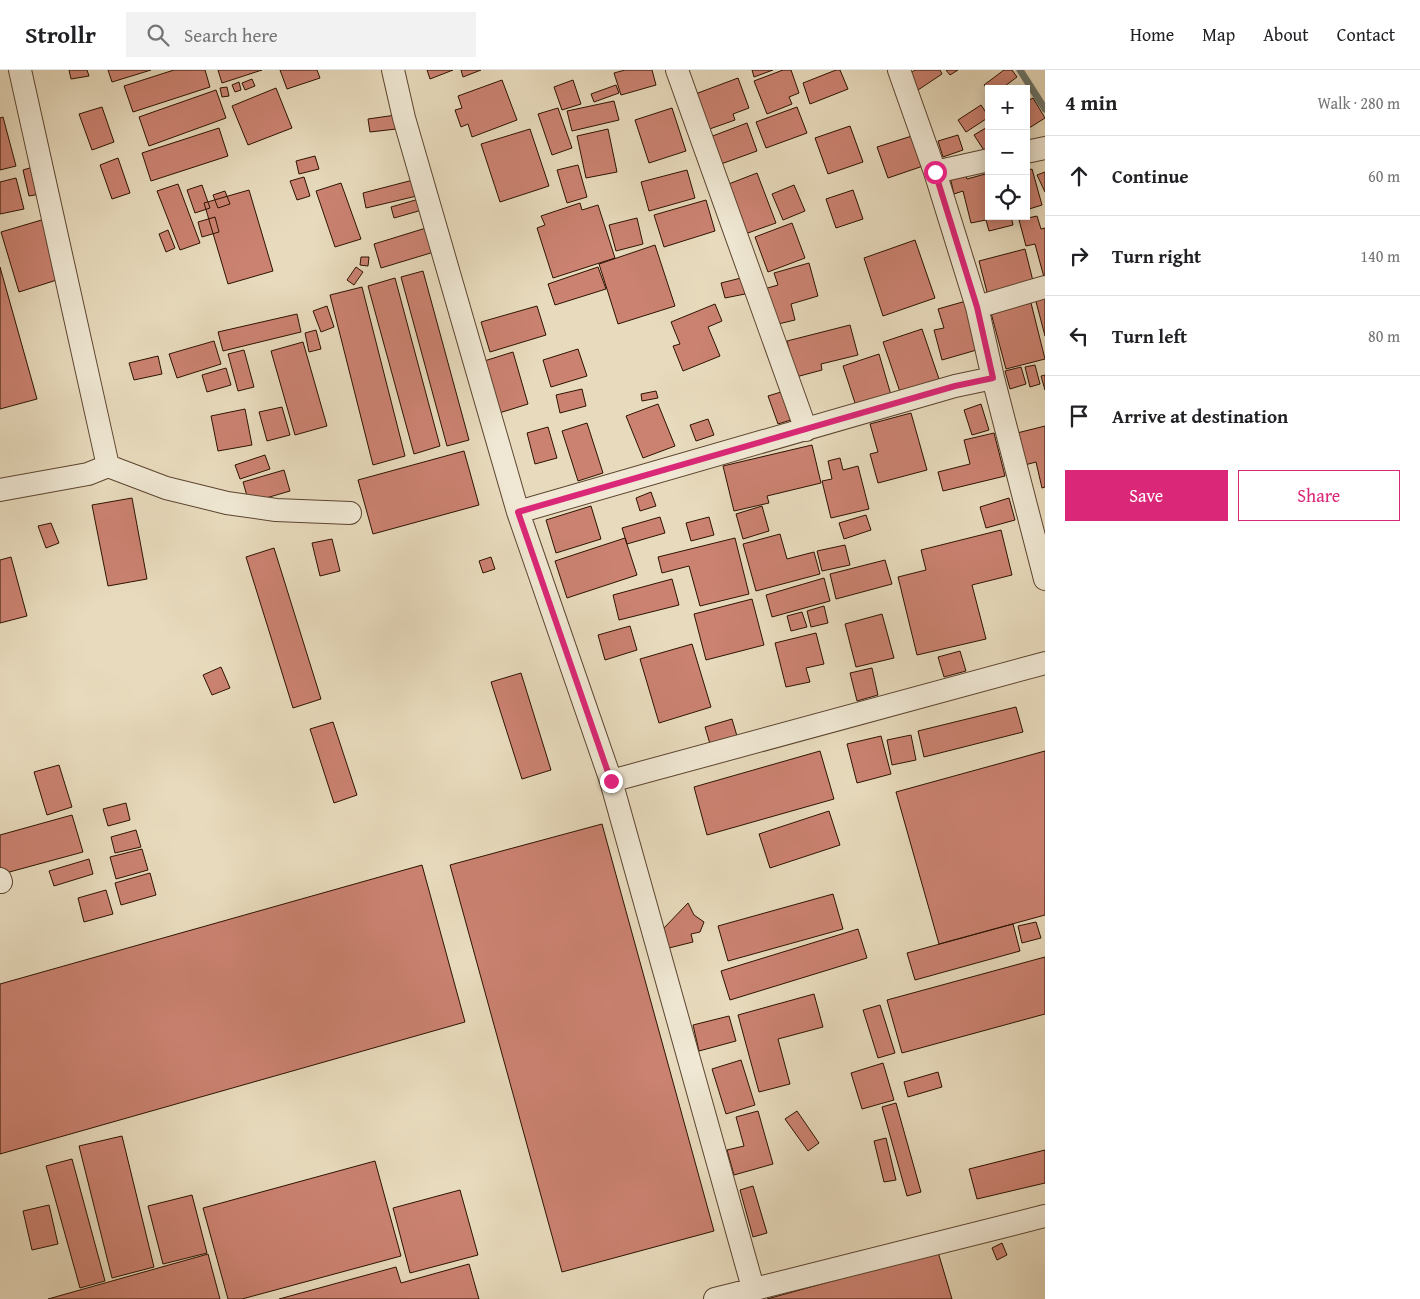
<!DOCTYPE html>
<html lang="en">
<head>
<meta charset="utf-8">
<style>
	body { margin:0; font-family:"Gentium Book Plus",serif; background:#f2f2f2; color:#202124 }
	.controls { position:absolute; right:15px; top:15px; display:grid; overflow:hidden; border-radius:0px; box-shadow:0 2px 12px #0003 }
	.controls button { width:45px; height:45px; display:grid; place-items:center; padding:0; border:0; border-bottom:1px solid #e0e0e0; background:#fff; color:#202124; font:25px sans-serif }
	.stop { position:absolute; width:15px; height:15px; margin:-11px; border:4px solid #db2777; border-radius:50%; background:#fff }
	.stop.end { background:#db2777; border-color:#fff; box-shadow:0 1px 5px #0008 }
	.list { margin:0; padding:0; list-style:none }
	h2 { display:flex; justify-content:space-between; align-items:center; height:65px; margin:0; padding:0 20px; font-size:21px }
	h2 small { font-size:16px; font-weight:400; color:#757577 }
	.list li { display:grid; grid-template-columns:32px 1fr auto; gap:15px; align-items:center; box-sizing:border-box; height:80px; padding:0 20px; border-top:1px solid #e0e0e0 }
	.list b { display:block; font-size:19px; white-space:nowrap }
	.list em { font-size:16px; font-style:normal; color:#757577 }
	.actions { display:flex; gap:10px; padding:15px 20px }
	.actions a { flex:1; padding:11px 0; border:1px solid #db2777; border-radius:0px; text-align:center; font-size:18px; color:#db2777 }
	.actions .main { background:#db2777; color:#fff }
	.icon { flex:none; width:28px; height:28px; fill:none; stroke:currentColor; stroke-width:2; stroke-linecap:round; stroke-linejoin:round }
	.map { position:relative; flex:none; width:1045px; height:1229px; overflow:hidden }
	header { display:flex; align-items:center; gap:30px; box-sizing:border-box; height:70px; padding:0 25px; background:#fff; border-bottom:1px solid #e0e0e0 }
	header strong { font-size:24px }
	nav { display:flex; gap:28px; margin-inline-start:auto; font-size:18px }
	.search { width:350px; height:45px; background:#f2f2f2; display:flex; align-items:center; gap:12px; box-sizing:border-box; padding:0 18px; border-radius:0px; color:#757577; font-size:19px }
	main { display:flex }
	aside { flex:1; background:#fff }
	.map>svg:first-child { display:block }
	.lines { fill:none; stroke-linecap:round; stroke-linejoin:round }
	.stream { stroke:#6d776b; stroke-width:7 }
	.building { fill:#cb8271; stroke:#2d1200 }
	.minor-casing { stroke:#5c442f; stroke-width:24 }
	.minor { stroke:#f0e8d4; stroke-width:22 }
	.route { stroke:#db2777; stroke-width:6 }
</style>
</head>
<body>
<header>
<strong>Strollr</strong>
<div class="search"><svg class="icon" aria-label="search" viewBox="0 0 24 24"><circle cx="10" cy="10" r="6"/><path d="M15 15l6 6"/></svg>Search here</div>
<nav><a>Home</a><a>Map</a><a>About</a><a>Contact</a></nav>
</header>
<main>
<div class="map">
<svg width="1045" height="1229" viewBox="0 0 1045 1229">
	<rect width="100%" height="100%" fill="#e8dbbd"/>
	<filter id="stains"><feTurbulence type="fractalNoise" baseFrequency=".004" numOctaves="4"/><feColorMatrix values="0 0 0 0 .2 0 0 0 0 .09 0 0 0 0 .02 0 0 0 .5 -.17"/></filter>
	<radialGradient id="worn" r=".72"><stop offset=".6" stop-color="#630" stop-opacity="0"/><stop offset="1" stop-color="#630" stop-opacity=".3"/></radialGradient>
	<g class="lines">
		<path class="stream" d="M1020,0L1045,39"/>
	</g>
	<path class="building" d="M69,0H87L89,6L71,9Z
		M108,0H151L112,12Z
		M174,0H205L210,17L133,42L124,16Z
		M218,0H262L222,13Z
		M280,0H317L320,8L287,19Z
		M427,0H453L430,9Z
		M461,0H481L463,7Z
		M625,0H652L656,15L621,25L614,3Z
		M752,0H773L754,7Z
		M783,0H791L799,23L789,27L792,34L767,44L754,11Z
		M836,0H840L848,19L810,34L803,13Z
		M915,0H940L942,4L918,20L908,5Z
		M946,0H958L950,5Z
		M1004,0H1012L1017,7L1001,19H989V21L984,15Z
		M738,8L749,38L733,44L735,50L704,61L690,26Z
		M252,9L255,16L245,20L242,13Z
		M502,10L517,50L472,67L468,54L461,57L455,40L462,38L458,26Z
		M573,10L581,34L562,40L554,17Z
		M239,12L241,20L235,22L232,15Z
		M616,15L619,23L594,32L591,24Z
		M227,17L229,26L222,27L220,18Z
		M276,18L292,58L248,75L232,36Z
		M216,20L226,48L149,76L139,47Z
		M1033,28L1045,48L1026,60V32Z
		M614,31L619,50L572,61L567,41Z
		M981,35L989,47L966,62L958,50Z
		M102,37L114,72L92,80L79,44Z
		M797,37L807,63L766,78L756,52Z
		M558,38L572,78L552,85L538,44Z
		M672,38L686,81L649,93L635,50Z
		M403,44L405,58L370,62L368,49Z
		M3,47L16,96L0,100V48Z
		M747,53L757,81L721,94L710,67Z
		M850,56L863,92L828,104L815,68Z
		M989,56V84L987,85L974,65Z
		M219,58L228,86L151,111L142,83Z
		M530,59L549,116L500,132L481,74Z
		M608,59L617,102L586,108L577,66Z
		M915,65L926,95L888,108L877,77Z
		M958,65L963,80L943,87L938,71Z
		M315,86L319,99L299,104L296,91Z
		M118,88L130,123L112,129L100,95Z
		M578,95L587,127L567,133L557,100Z
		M33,97L40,124L29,126L23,100Z
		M1032,99L1042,135L1026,140V101Z
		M687,100L695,128L649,141L641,112Z
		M1045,102V122L1037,105Z
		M757,103L776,153L745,164L726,115Z
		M965,103L967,109L989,103V146H1011L1013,155L989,161L986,150L971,153L963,121L954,124L950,107Z
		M304,107L310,126L297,130L290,111Z
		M16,108L24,139L0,144V112Z
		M417,109L421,125L366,138L363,123Z
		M341,113L361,169L335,177L316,121Z
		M178,114L200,173L180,180L157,121Z
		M202,115L210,138L195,143L187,120Z
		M794,115L805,141L783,150L772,124Z
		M249,120L273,201L228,214L204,133Z
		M853,120L863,149L836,158L826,129Z
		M225,121L230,134L218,138L213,125Z
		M419,129L422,140L394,148L391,137Z
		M706,130L715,161L664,177L654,145Z
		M580,133L582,140L598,135L615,188L553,208L537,158L545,155L541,146Z
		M1037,146L1041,159L1045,158V211L1035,174L1026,176L1019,150Z
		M215,147L219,162L202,167L198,152Z
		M637,148L643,174L616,181L609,155Z
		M45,149L63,208L19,222L1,162Z
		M792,153L805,188L768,202L755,167Z
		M426,158L434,182L381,198L374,174Z
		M168,160L175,178L166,182L159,164Z
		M915,170L935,228L883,246L864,188Z
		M655,175L675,236L618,254L599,194Z
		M1025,179L1035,219L989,230L979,191Z
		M361,187H369L368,196L360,195Z
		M809,193L818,226L791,234L795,250L774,255L764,219L778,215L774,203Z
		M0,197L37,329L0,339Z
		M356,197L363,202L354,215L347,210Z
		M598,197L606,219L555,235L548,214Z
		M423,201L469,370L447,376L401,207Z
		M395,208L440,376L414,384L368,216Z
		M741,208L745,224L725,228L721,213Z
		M362,217L405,386L373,395L330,225Z
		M1045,222V266L1034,224Z
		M966,231L980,279L942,290L934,260L944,258L938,239Z
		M1031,233L1045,289L1006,299L991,243Z
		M715,234L722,251L708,257L720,286L683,301L673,276L680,274L671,252Z
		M327,236L334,257L321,262L313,241Z
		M537,236L546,265L490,282L481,252Z
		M297,244L301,262L223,281L218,262Z
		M850,255L858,285L821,294L822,300L796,307L787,271Z
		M922,259L939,309L900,322L883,272Z
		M316,260L321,279L309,282L305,263Z
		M214,271L221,294L177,308L169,284Z
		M303,272L327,356L295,365L271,281Z
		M578,279L587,306L551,317L543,290Z
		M244,280L254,317L238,321L228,284Z
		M513,282L528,334L496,344L481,292Z
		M879,284L891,325L856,336L843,296Z
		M158,286L162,304L134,310L129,293Z
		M1035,295L1040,314L1030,317L1025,297Z
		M1021,297L1026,314L1010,319L1005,301Z
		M226,298L231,315L207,322L202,305Z
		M1045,305V320L1041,306Z
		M582,319L586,336L560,343L556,325Z
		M656,321L658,328L642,331L641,324Z
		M781,322L791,350L778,354L768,326Z
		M658,334L675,376L643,388L626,346Z
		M981,334L989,360L972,365L964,340Z
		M282,337L290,365L267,371L259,342Z
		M245,339L252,375L218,381L211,346Z
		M911,343L927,400L878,413L870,384L878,382L870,354Z
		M708,349L714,365L696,371L690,355Z
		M587,353L603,403L578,411L562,361Z
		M1045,356V417L1042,418L1036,392L1021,396L1013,364Z
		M548,357L557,388L535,394L527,363Z
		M994,363L1005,406L943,421L938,402L970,394L964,370Z
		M812,375L821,413L767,426L769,433L734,441L723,396Z
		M464,381L479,435L373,464L358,410Z
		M265,385L270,399L240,409L235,395Z
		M840,388L843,400L858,396L869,439L831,448L822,411L832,409L828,391Z
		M284,400L290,421L249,433L243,412Z
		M651,422L656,436L640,441L636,428Z
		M132,428L147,509L108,516L92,435Z
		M1009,428L1015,450L986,458L980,437Z
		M591,436L601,469L556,483L546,450Z
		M762,436L769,461L743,469L736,444Z
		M866,445L871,460L844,469L839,453Z
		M660,447L665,463L627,474L622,458Z
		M709,447L714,465L691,471L686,453Z
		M51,453L59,473L46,478L38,456Z
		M1001,460L1012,505L972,515L986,569L917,585L898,507L926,500L921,480Z
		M780,464L787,489L814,482L820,504L756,521L743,474Z
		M625,468L637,505L567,528L555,491Z
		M735,468L749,524L700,536L689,496L662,503L658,487Z
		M332,469L340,501L320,506L312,473Z
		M845,475L850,495L822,501L817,481Z
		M274,478L321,629L293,638L246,487Z
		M11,487L27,546L0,553V490Z
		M491,487L495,499L483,503L479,491Z
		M885,490L892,514L836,529L830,504Z
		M824,508L830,531L772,547L766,525Z
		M672,509L679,535L619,550L613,525Z
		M752,529L764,575L706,590L694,544Z
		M824,536L828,553L811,557L807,541Z
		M802,542L807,557L791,561L787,546Z
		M882,544L894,588L856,597L845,554Z
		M630,556L637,580L605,590L598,565Z
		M816,563L824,594L806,598L810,612L786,617L775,573Z
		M692,574L711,637L659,653L640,589Z
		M960,581L966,601L944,607L938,587Z
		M221,597L230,618L212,625L203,605Z
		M872,598L878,625L857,631L850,603Z
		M521,603L551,700L522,709L491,612Z
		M1016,637L1023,662L924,687L918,661Z
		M732,649L737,666L710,674L705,657Z
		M333,652L357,725L334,733L310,659Z
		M911,665L916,690L892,695L887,670Z
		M881,666L891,704L857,713L847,674Z
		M820,681L834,729L707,765L694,717Z
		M1045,681V845L939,874L896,722Z
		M59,695L72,737L47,745L34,702Z
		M126,733L130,750L108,756L103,739Z
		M829,741L840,775L770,798L759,764Z
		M72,745L83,782L2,804L0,796V765Z
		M602,754L714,1161L562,1202L450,795Z
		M136,760L141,777L115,783L111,767Z
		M142,779L148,800L116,809L110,787Z
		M89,789L93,804L54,816L49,801Z
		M422,795L465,952L0,1084V914Z
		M150,803L156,825L121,835L115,813Z
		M106,820L113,844L84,852L78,828Z
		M833,824L843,859L728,891L718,856Z
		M688,833L694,845L704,852L700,862L691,864L693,872L669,878L664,858Z
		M1036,852L1041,868L1022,873L1018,856Z
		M1013,854L1020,881L915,910L907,883Z
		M858,859L867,888L730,930L721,901Z
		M1045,887V944L902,983L887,930Z
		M814,924L823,957L778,969L790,1014L759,1022L738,945Z
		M880,935L895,983L878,988L863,940Z
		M729,946L736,971L699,981L693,955Z
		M741,990L755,1035L726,1044L712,999Z
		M883,993L894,1030L862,1039L851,1003Z
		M938,1002L942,1017L908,1027L904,1012Z
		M896,1033L921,1122L907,1126L882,1037Z
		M758,1041L773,1094L734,1105L727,1080L744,1076L736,1047Z
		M797,1041L819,1073L808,1081L785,1049Z
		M122,1066L154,1197L112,1208L79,1076Z
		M886,1068L896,1110L884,1112L874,1071Z
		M1045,1080V1113L977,1129L969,1099Z
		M72,1089L105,1211L80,1218L46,1096Z
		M375,1091L401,1186L242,1229H228L203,1138Z
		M753,1116L767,1163L753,1167L740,1120Z
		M460,1120L478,1185L410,1203L393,1138Z
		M192,1125L207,1183L163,1194L148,1136Z
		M49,1135L58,1174L32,1180L23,1141Z
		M1002,1173L1007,1185L997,1190L992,1178Z
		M938,1182L952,1229H767Z
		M208,1184L220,1229H48Z
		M469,1194L479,1229H279L396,1197L401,1213Z"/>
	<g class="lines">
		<defs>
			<path id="minor" d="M20,0L108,396
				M393,0L404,48L518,442L611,711L753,1218
				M677,0L806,360
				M899,0L935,102L977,237L993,308L1045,509
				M1026,82L1045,78
				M935,102L989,90
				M977,237L1045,217
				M0,420L88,404L108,396L166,418L227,433L276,440L350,443
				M518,442L955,316L993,308
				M611,711L1045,593
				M0,809L1,812
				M715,1229L1045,1146"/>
		</defs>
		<use href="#minor" class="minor-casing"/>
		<use href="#minor" class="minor"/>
	</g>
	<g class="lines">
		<path class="route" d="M611,711L518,442L955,316L993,308L977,237L935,102"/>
	</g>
	<rect width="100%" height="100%" filter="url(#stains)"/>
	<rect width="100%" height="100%" fill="url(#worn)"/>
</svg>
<div class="controls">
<button>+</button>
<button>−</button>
<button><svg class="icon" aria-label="locate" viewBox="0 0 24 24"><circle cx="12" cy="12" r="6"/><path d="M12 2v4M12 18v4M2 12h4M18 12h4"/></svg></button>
</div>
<div class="stop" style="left:935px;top:102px"></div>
<div class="stop end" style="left:611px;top:711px"></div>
</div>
<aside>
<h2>4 min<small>Walk · 280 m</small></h2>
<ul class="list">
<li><svg class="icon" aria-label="ahead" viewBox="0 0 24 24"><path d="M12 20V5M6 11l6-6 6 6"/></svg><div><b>Continue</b></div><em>60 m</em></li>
<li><svg class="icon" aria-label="right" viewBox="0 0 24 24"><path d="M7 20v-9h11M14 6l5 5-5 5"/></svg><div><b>Turn right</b></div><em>140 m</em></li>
<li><svg class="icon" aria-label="left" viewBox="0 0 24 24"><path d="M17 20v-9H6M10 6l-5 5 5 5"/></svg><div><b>Turn left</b></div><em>80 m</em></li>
<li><svg class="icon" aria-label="arrive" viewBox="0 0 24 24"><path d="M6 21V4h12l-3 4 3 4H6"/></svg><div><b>Arrive at destination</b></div></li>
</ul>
<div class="actions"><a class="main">Save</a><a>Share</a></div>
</aside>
</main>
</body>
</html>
